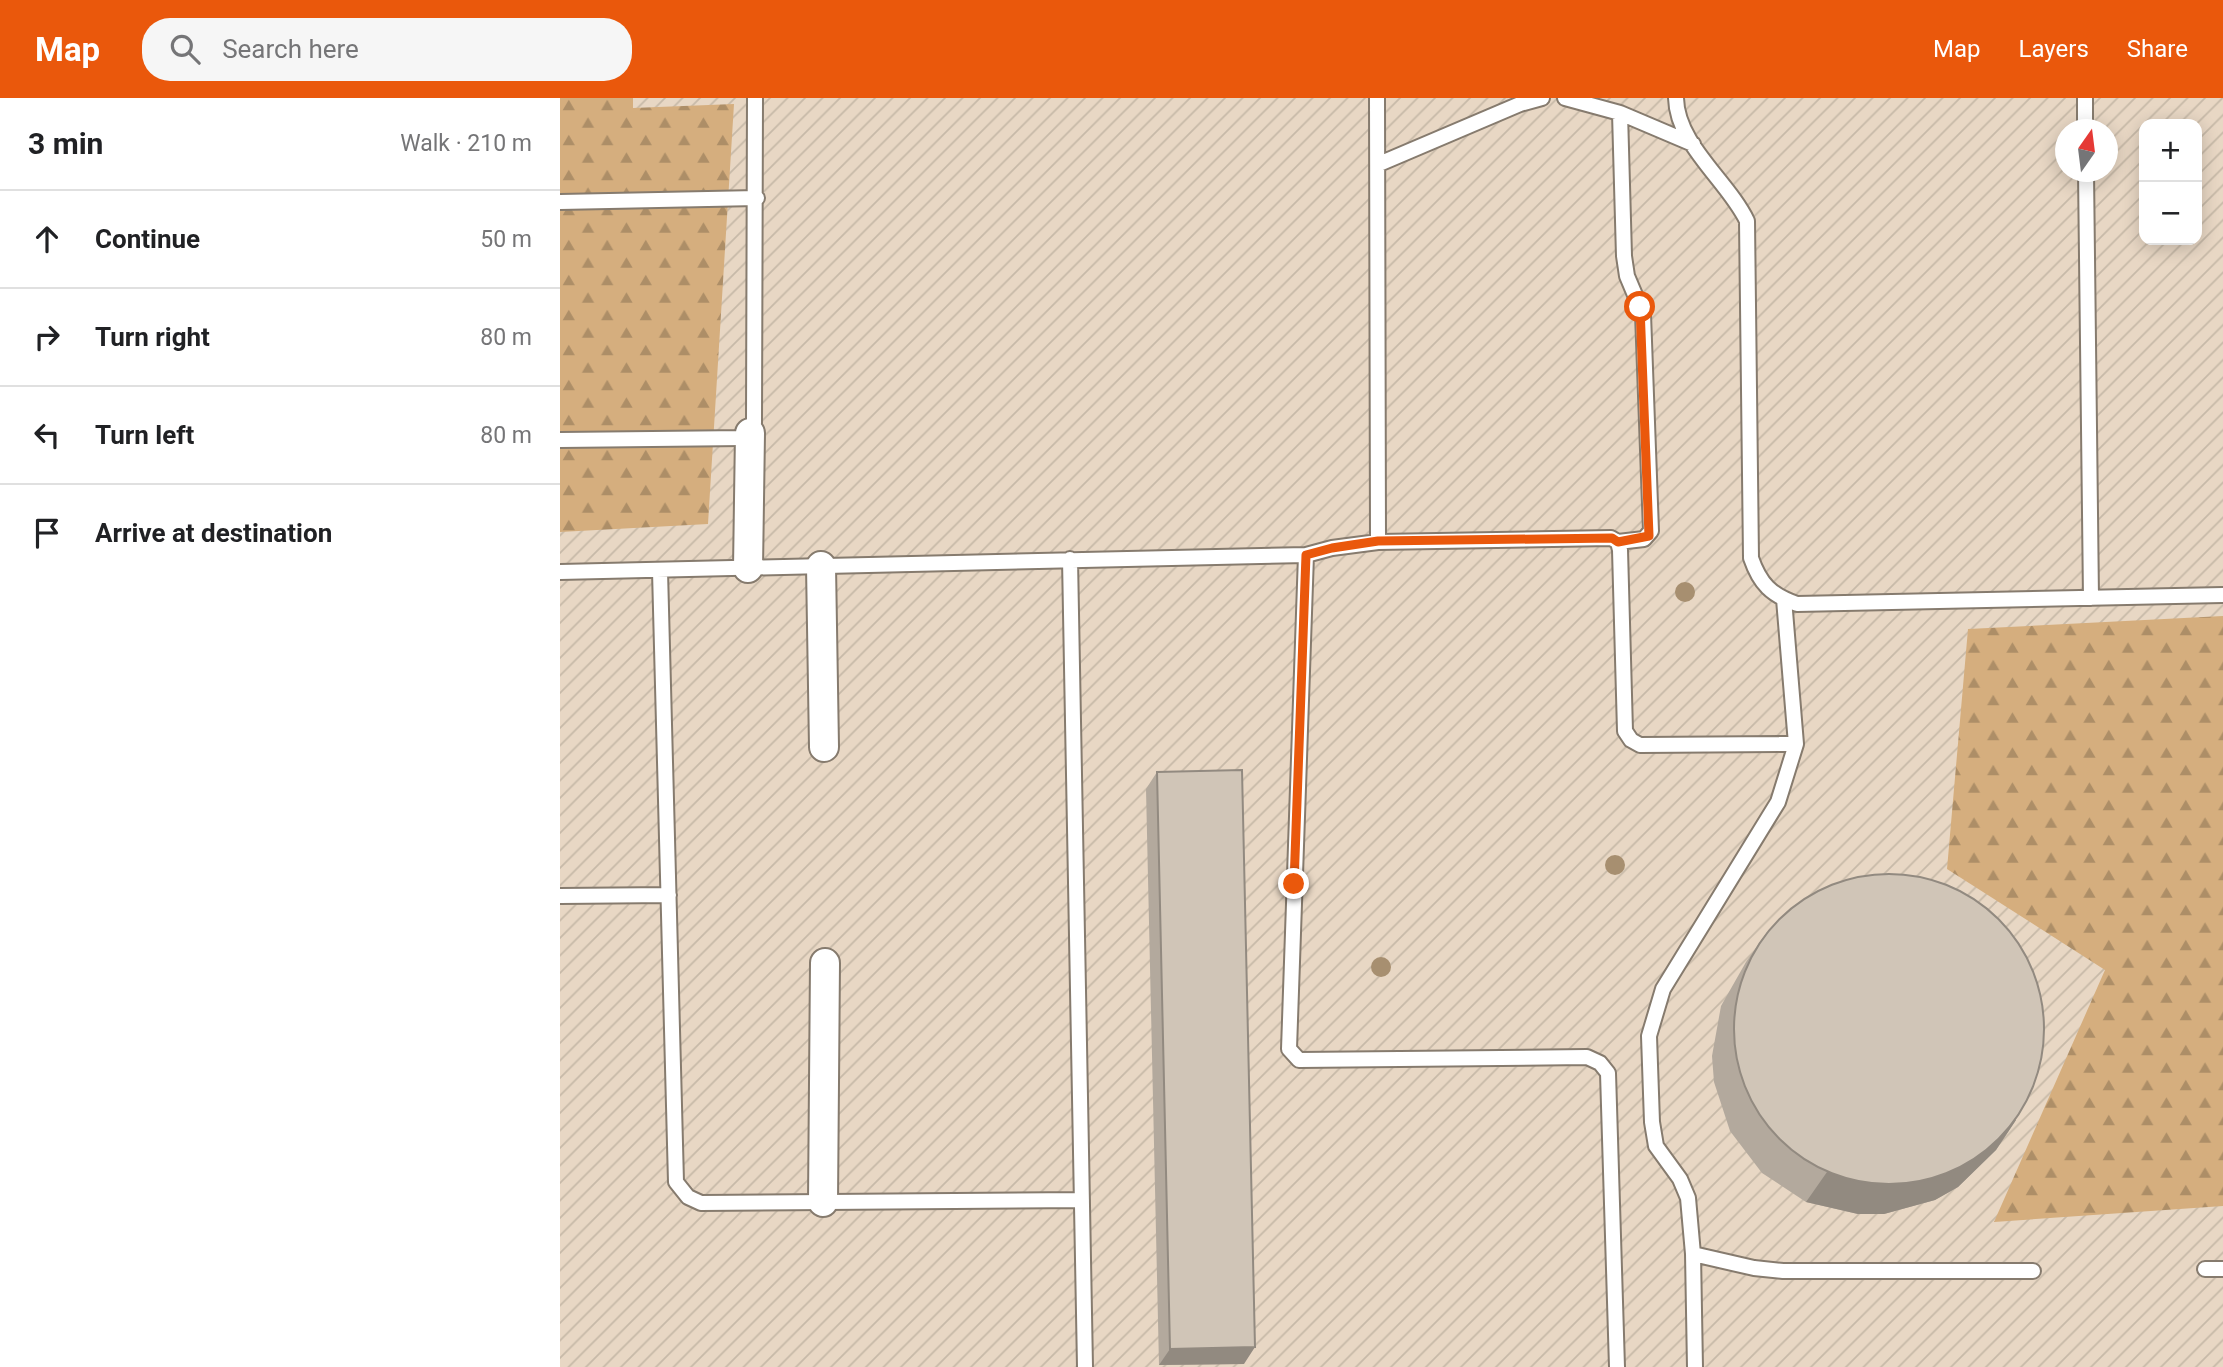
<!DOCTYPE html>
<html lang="en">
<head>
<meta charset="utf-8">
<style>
	body { margin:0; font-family:Roboto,sans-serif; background:#f6f6f6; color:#202124 }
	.controls { position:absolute; right:21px; top:21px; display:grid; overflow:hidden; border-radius:14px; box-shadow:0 4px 18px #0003 }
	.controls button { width:63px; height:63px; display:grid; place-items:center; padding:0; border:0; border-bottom:2px solid #e0e0e0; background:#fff; color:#202124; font:35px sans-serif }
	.compass { position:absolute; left:1495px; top:21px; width:63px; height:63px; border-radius:50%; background:#fff; box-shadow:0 4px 18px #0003; rotate:14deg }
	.stop { position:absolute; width:21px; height:21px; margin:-16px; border:5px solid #ea580c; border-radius:50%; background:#fff }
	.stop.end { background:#ea580c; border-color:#fff; box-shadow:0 2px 7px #0008 }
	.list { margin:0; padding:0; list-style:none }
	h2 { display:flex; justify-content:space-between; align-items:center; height:91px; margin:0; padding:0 28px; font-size:30px }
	h2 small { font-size:23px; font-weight:400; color:#757577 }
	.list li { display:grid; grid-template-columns:46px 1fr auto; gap:21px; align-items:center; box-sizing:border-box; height:98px; padding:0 28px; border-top:2px solid #e0e0e0 }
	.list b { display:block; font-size:26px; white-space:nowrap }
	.list em { font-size:23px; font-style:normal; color:#757577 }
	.icon { flex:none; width:38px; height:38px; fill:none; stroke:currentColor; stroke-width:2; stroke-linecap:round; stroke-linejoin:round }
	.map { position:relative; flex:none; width:1663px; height:1269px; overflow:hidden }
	header { display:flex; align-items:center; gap:42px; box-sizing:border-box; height:98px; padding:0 35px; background:#ea580c; color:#fff }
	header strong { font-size:33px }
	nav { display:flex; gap:38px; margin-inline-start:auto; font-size:24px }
	.search { width:490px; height:63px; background:#f6f6f6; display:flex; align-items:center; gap:18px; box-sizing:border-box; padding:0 24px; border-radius:28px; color:#757577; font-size:26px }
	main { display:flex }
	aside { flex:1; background:#fff }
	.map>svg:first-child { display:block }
	.industrial { fill:url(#industrial-furrows); fill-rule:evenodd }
	.forest { fill:url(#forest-firs) }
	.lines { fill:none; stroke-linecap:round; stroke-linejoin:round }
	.service-casing { stroke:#867b6e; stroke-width:18 }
	.minor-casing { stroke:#867b6e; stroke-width:32 }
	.service { stroke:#fff; stroke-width:14 }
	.minor { stroke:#fff; stroke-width:28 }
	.tree { fill:#a78f70 }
	.wall { fill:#b3a99d }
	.shaded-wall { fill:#928a80 }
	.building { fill:#d0c5b7; stroke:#928a80; stroke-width:2 }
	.route { stroke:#ea580c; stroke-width:9 }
</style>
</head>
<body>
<header>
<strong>Map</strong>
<div class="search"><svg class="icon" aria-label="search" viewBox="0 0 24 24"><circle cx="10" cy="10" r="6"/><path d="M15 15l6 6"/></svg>Search here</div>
<nav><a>Map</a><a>Layers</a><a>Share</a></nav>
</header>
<main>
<aside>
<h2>3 min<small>Walk · 210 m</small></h2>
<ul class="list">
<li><svg class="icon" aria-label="ahead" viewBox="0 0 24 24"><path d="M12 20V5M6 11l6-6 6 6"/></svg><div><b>Continue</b></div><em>50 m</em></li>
<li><svg class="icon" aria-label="right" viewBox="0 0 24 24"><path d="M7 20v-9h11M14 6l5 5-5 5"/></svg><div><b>Turn right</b></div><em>80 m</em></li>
<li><svg class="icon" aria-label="left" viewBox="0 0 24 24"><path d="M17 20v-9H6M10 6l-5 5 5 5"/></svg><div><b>Turn left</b></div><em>80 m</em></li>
<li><svg class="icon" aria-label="arrive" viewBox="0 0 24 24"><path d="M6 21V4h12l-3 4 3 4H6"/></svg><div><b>Arrive at destination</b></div></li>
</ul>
</aside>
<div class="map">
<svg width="1663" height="1269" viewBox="0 0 1663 1269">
	<defs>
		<pattern id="industrial-furrows" width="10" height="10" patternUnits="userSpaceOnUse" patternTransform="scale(1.75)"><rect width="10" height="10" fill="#e8d7c4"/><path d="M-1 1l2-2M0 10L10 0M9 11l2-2" fill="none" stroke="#c7b9a8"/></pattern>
		<pattern id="forest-firs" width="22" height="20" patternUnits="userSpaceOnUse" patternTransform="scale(1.75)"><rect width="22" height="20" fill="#d5ae7e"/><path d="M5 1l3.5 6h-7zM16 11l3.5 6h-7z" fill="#ad8e67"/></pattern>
	</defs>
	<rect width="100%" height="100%" fill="#efe3d5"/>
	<path class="industrial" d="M0,0H1663V1269H0ZM1584,26H1637V142H1584ZM1506,32H1548V74H1506Z"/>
	<path class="forest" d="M0,0H73V10L174,6L148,426L0,434Z
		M1663,518V1108L1434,1124L1545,872L1387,771L1408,531Z"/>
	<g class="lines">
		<defs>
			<path id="service" d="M817,0L818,444
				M1005,0L1060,15L1133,46
				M1116,0C1117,47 1168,83 1187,123L1191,460C1200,486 1211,497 1237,506L1663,497
				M1525,0V32
				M819,66L960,6L982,0
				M1526,74L1531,500
				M0,104L197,100
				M0,342L184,340L194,325L195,0
				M1058,444L1084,441L1091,433L1083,216L1067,178L1064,158L1060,15
				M746,457L729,951L739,962L1027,959L1040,965L1048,975L1057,1269
				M510,461L525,1269
				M100,473L116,1084L128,1099L141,1105L522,1102
				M0,474L746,457L772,450L818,444L1051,440L1058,444L1060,452L1065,633L1071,642L1080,647L1236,646
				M0,798L109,797
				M1133,1156L1194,1170L1223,1173H1473
				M1645,1171H1663
				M1135,1269L1133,1156L1128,1100L1120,1081L1096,1048L1092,1024L1089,938L1103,891L1218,704L1236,646L1224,501"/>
			<path id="minor" d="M261,468L264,649
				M188,470L190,335
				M263,1104L265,865"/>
		</defs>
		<use href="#service" class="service-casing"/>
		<use href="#minor" class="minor-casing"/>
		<use href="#service" class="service"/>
		<use href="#minor" class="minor"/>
	</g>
	<g class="tree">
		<circle cx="1125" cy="494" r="10"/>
		<circle cx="1055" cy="767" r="10"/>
		<circle cx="821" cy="869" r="10"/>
	</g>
	<path class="wall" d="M597,674L684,1266L599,1267L586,691Z
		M1207,834L1456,1022L1436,1052L1398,1089L1375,1102L1324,1116H1298L1246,1104L1202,1075L1170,1033L1154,984L1152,958L1161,908L1186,864Z"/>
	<path class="shaded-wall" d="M1456,1022L1436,1052L1398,1089L1375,1102L1324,1116H1298L1246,1104L1267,1074Z
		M695,1249L684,1266L599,1267L610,1251Z"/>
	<path class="building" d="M682,672L695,1249L610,1251L597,674Z
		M1174 931a155 155 0 1 1 310 0a155 155 0 1 1-310 0Z"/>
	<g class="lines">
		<path class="route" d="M734,786L746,457L772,450L818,443L1052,440L1058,444L1089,438L1080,209"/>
	</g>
</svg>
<div class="controls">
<button>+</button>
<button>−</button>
</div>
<svg class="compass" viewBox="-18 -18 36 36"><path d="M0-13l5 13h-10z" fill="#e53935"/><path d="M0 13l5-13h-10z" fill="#757577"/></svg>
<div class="stop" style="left:1080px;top:209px"></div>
<div class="stop end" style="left:734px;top:786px"></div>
</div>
</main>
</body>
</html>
